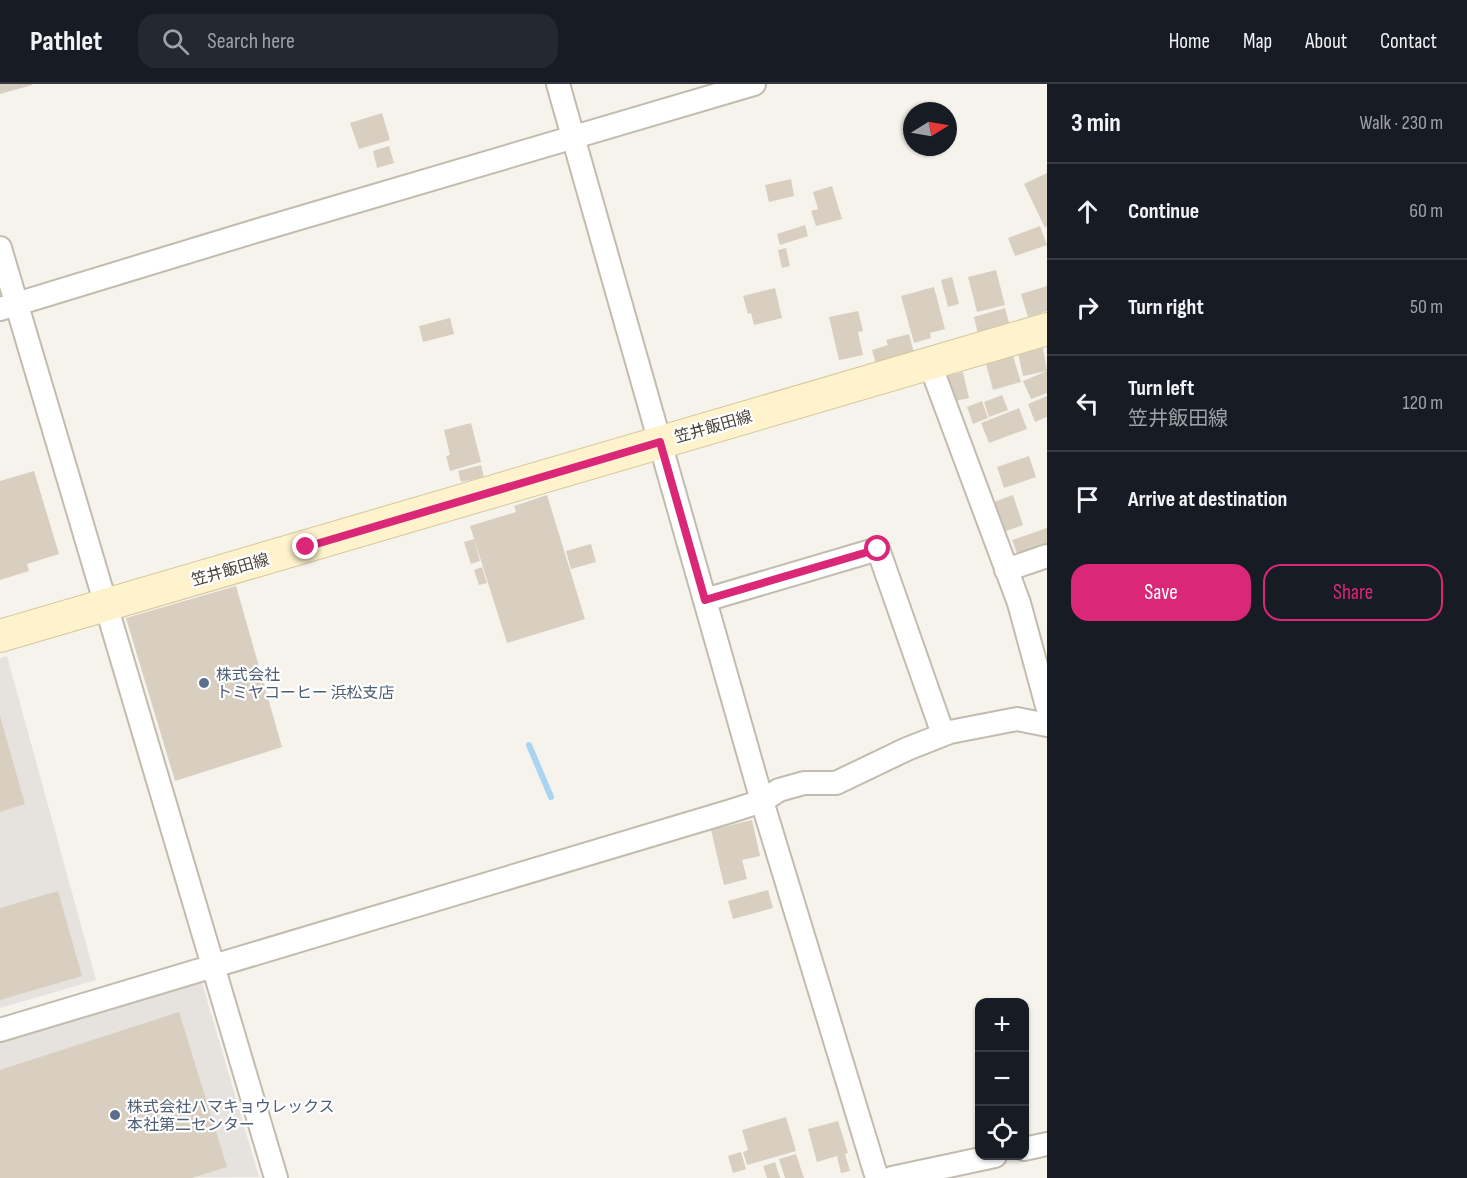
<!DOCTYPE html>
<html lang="en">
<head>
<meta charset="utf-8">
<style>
	body { margin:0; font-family:"Sofia Sans Condensed","Noto Sans JP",sans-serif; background:#242831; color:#f1f3f6 }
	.controls { position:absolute; right:18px; bottom:18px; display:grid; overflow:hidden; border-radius:12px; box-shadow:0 2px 4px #0004 }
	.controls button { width:54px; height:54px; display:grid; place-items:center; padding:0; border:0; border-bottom:2px solid #363941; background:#171b24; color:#f1f3f6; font:30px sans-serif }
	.compass { position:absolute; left:903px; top:18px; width:54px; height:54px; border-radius:50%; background:#171b24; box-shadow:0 2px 4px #0004; rotate:79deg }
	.stop { position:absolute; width:18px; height:18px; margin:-14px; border:4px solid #db2777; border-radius:50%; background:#fff }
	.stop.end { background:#db2777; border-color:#fff; box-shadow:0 2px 6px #0008 }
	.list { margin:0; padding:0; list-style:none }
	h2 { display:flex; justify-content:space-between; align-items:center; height:78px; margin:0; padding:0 24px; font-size:26px }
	h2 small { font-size:20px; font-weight:400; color:#9ea1a6 }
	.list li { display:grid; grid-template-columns:39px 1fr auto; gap:18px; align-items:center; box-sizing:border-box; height:96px; padding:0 24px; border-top:2px solid #363941 }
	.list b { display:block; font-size:22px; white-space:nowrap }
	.list p { margin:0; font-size:20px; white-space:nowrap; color:#9ea1a6 }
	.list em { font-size:20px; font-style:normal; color:#9ea1a6 }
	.actions { display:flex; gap:12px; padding:18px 24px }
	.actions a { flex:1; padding:14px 0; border:2px solid #db2777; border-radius:18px; text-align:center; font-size:21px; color:#db2777 }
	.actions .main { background:#db2777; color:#fff }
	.icon { flex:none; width:33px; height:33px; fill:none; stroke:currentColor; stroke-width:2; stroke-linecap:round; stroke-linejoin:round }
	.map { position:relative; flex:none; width:1047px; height:1094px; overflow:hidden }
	header { display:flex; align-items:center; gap:36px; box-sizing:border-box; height:84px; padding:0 30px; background:#171b24; border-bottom:2px solid #363941 }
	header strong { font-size:28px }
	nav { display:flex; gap:33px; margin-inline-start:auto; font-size:21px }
	.search { width:420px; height:54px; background:#242831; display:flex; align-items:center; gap:15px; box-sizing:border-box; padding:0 21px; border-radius:18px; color:#9ea1a6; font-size:22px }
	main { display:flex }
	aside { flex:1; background:#171b24 }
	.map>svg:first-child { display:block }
	.industrial { fill:#e6e2dd }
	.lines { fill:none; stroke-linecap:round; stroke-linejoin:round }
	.stream { stroke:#a9d4f2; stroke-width:6 }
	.building { fill:#d8cfc1 }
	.street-casing { stroke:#c2bbae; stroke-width:26 }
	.secondary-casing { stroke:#d6c79b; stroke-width:34 }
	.street { stroke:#fff; stroke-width:22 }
	.secondary { stroke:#fff3cd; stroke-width:32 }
	.route { stroke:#db2777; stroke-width:8 }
	.service-dot { fill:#5c6f8a; stroke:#fff; stroke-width:2 }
	.labels { text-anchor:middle; stroke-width:4.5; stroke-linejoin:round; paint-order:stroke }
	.street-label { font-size:16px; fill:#4b4439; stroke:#fff }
	.service-label { font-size:16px; fill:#4e5e75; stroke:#fff; text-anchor:start }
</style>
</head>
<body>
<header>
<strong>Pathlet</strong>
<div class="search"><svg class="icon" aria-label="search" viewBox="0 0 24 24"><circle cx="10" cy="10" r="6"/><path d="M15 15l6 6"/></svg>Search here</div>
<nav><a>Home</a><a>Map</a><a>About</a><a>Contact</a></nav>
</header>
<main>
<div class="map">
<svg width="1047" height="1094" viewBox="0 0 1047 1094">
	<rect width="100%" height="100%" fill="#f6f3ec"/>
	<path class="industrial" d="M7,572L96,896L0,924V574Z
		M202,899L259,1093L0,1094V958Z"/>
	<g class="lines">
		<path class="stream" d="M529,661L551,713"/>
	</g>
	<path class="building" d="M0,0H32V1L0,10Z
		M382,29L390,56L359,65L350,39Z
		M389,62L394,79L377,84L373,67Z
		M1047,89V142L1045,144L1024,100Z
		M791,95L794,112L769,118L765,101Z
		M832,102L842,135L816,142L811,127L818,125L813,108Z
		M805,141L808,152L780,161L777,150Z
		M1040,142L1047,161L1015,172L1008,154Z
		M786,164L790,182L782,184L778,166Z
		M996,186L1005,221L977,228L968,193Z
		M952,193L959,220L948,223L941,196Z
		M1047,202V227L1028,233L1021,210Z
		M934,203L945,245L930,249L931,254L914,259L901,212Z
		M775,204L782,234L754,241L751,229L748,230L743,212Z
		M1005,224L1010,242L978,250L974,233Z
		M858,227L863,247L858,248L863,271L839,276L829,233Z
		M450,234L454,250L423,258L419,242Z
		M909,250L915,272L877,283L872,266L888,261L886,256Z
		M1043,264L1047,287L1023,292L1018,269Z
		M1013,272L1021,298L993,306L986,280Z
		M1047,287V309L1031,315L1023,297Z
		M963,288L969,314L951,318L945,292Z
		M1002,311L1008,326L989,333L984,318Z
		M1047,312V333L1035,338L1028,320Z
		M982,317L988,334L973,340L967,323Z
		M1019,324L1027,345L989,359L981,339Z
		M471,339L481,378L450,387L446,372L450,371L444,346Z
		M1029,372L1036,393L1004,404L997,383Z
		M481,381L484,393L461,398L458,387Z
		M34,387L59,470L27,480L29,487L0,496V397Z
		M547,411L585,535L507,559L470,442L516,428L514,422Z
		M1013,411L1023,441L1004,448L994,418Z
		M1047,444V468L1020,477L1012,456Z
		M474,455L480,477L471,480L464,458Z
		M591,460L596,478L571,485L566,467Z
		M482,483L487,499L479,501L474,486Z
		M236,502L282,663L175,697L126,534Z
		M0,632L25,720L0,728Z
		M752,736L760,772L742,776L747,795L724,801L711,746Z
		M768,806L773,824L733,835L728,817Z
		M58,807L82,892L0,916V824Z
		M179,928L227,1083L192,1094H0V986Z
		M786,1033L796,1067L747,1081L743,1068L748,1066L742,1046Z
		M838,1037L848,1069L845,1070L850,1087L841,1089L837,1072L817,1078L808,1045Z
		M741,1068L746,1085L733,1089L728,1072Z
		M796,1070L804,1094H785L779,1075Z
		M775,1078L780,1094H767L763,1082Z"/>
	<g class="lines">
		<defs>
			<path id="street" d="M558,0L762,717L877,1094
				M0,164L276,1094
				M0,225L259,146L754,0
				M930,280L1019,519L1047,622
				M1006,486L1047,472
				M705,516L878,465L943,650
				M0,946L731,727L762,717L779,706L804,699H836L907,665L950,648L1017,635L1047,641
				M1024,1065L1047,1060
				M892,1094L995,1072"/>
			<path id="secondary" d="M0,552L1047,245"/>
		</defs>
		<use href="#street" class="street-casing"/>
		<use href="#secondary" class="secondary-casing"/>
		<use href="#street" class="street"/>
		<use href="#secondary" class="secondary"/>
	</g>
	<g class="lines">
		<path class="route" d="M306,463L660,358L705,516L878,465"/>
	</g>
	<g class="service-dot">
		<circle cx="204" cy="599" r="6"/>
		<circle cx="115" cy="1031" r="6"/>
	</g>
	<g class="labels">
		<g class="street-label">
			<text transform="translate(713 342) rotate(-16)" y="6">笠井飯田線</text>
			<text transform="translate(230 485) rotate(-16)" y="6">笠井飯田線</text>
		</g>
		<g class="service-label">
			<text x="216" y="596">株式会社<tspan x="216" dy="18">トミヤコーヒー 浜松支店</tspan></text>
			<text x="127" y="1028">株式会社ハマキョウレックス<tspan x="127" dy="18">本社第二センター</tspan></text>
		</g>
	</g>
</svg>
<div class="controls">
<button>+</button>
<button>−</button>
<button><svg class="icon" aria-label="locate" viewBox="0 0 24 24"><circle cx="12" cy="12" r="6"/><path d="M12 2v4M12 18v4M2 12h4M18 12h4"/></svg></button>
</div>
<svg class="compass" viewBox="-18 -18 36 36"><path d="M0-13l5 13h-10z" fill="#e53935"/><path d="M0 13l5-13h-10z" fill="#9ea1a6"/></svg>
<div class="stop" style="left:878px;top:465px"></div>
<div class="stop end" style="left:306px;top:463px"></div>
</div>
<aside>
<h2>3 min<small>Walk · 230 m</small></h2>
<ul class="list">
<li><svg class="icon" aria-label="ahead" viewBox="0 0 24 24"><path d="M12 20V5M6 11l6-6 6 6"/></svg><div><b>Continue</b></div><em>60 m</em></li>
<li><svg class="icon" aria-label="right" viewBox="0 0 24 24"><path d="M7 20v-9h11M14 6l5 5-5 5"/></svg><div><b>Turn right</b></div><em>50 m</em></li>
<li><svg class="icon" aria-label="left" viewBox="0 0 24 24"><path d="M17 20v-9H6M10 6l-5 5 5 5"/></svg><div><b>Turn left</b><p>笠井飯田線</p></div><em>120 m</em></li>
<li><svg class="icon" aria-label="arrive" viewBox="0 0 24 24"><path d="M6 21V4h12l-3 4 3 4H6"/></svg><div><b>Arrive at destination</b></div></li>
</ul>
<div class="actions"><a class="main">Save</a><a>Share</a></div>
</aside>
</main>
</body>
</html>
